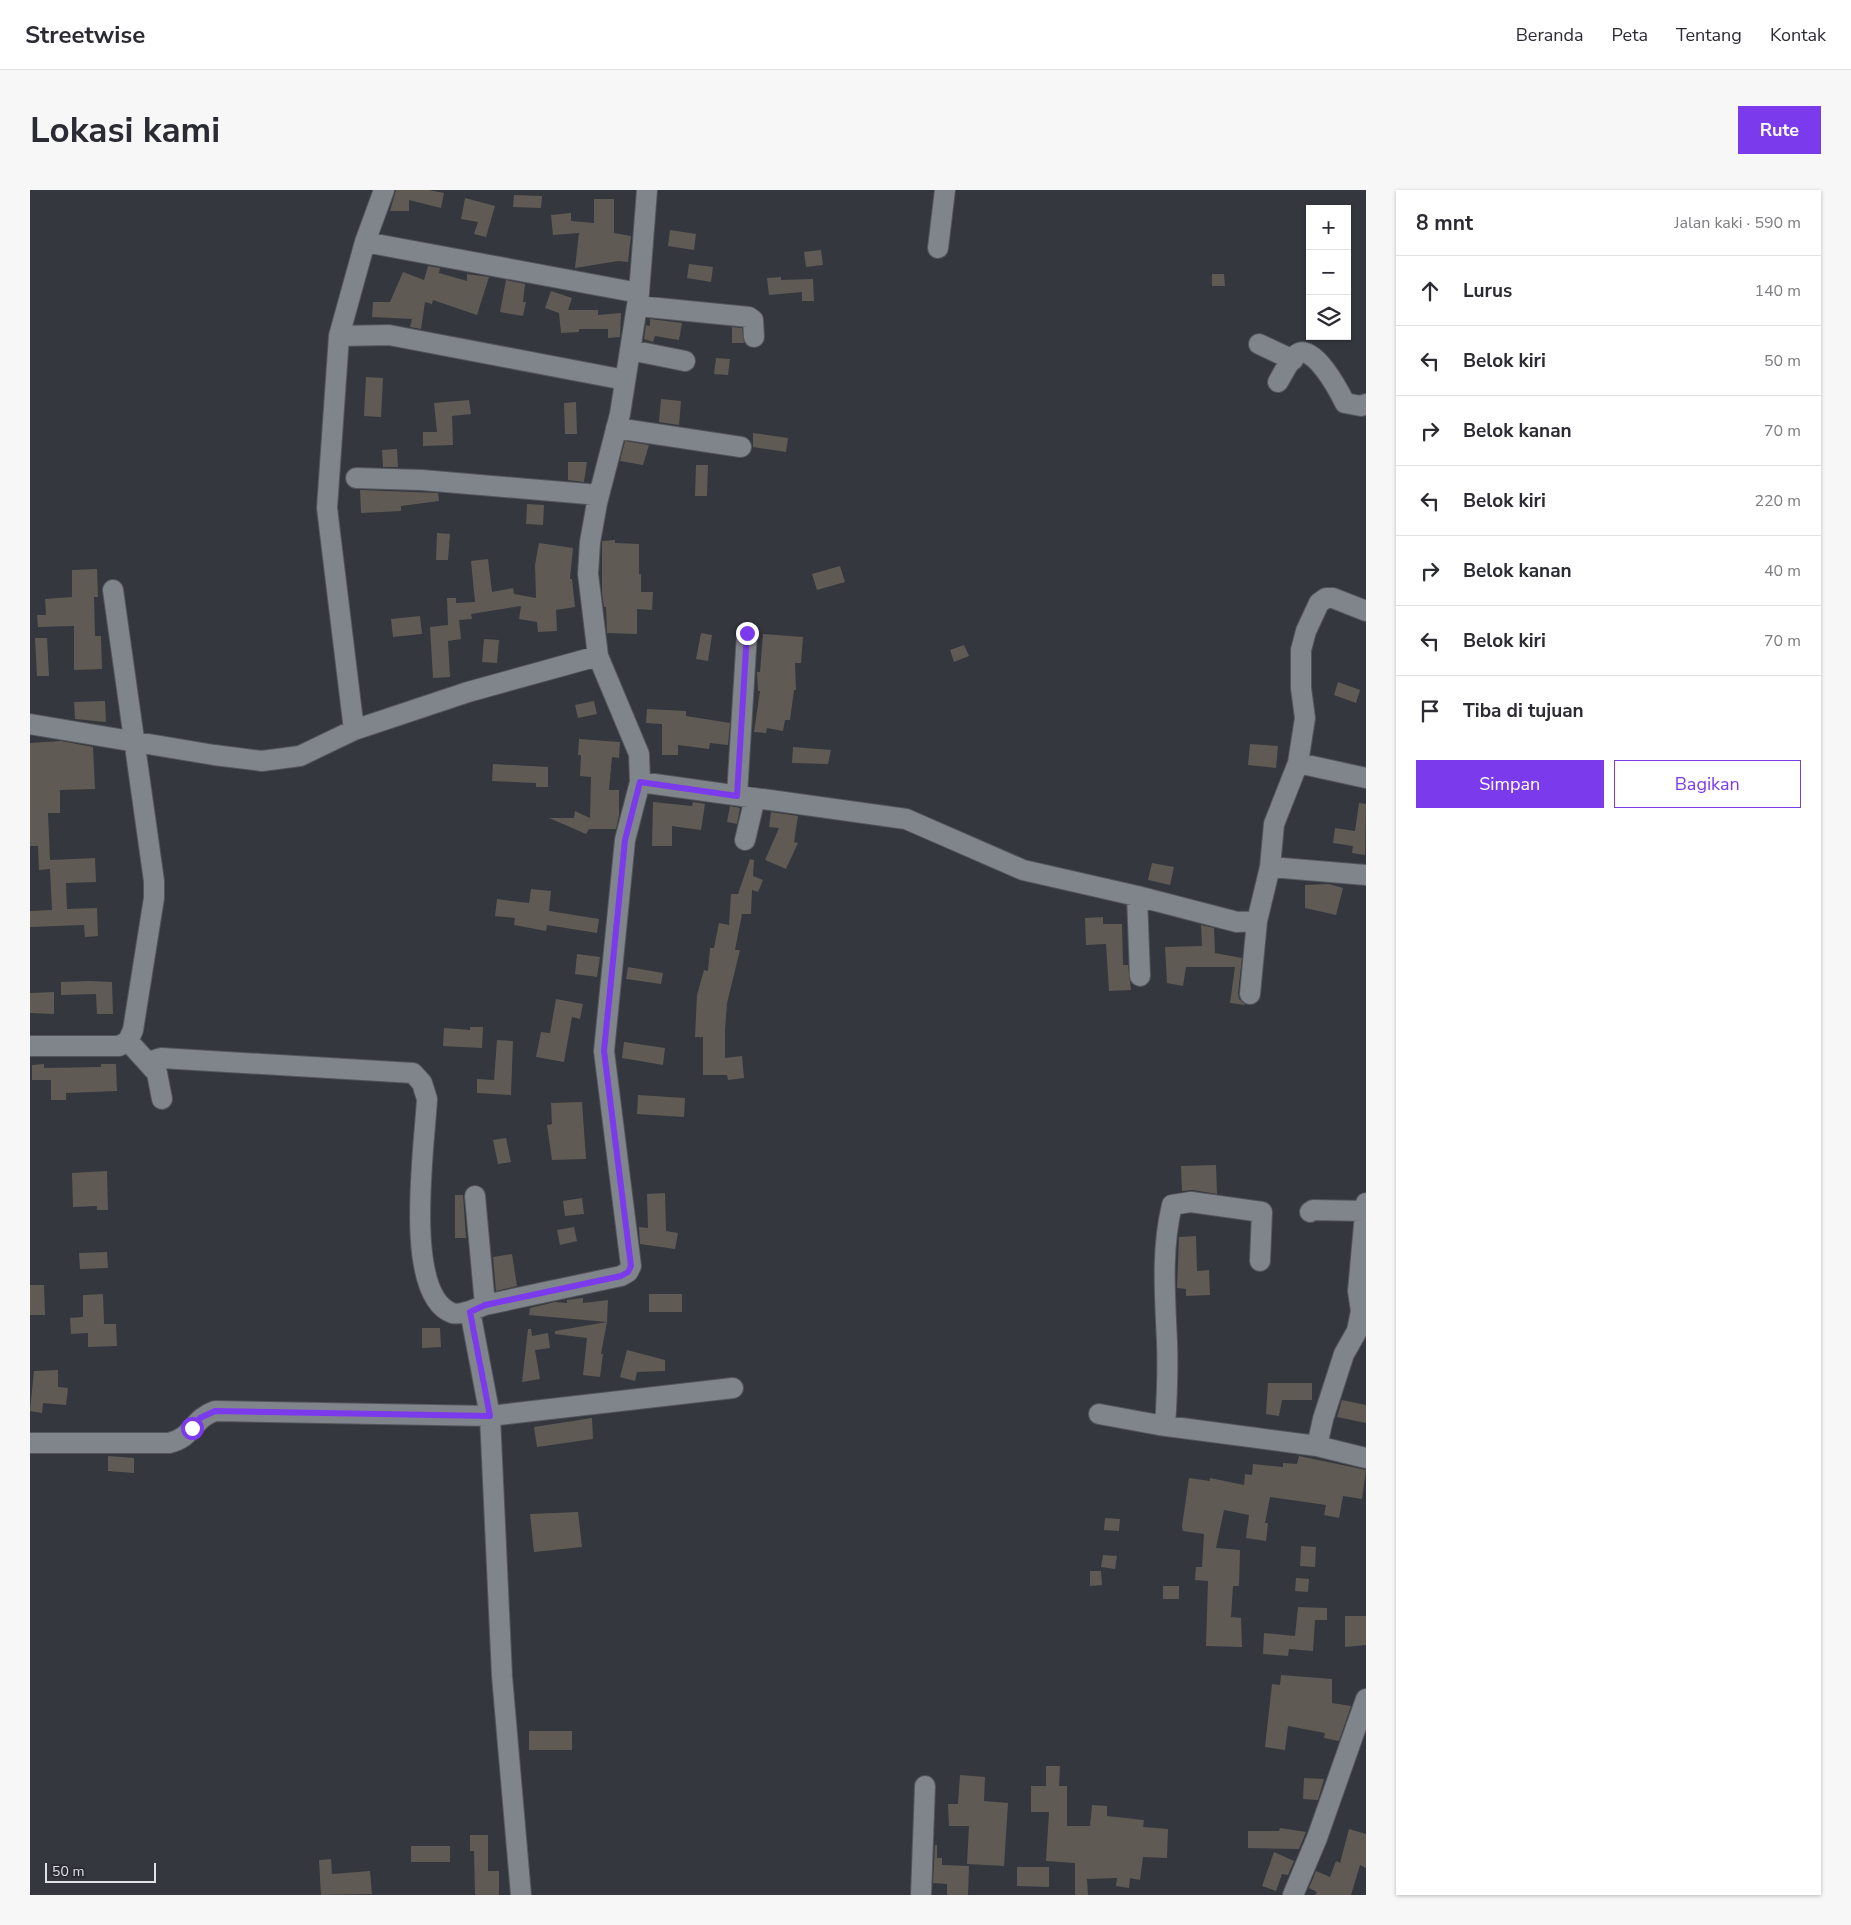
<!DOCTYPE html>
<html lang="id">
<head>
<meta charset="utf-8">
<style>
	body { margin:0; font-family:"Nunito Sans",sans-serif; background:#f7f7f7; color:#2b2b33 }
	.controls { position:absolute; right:15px; top:15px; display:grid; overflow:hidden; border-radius:0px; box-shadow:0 1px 4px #0004 }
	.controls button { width:45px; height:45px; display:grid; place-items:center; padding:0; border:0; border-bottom:1px solid #e1e1e2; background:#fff; color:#2b2b33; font:25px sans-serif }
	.scale { position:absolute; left:15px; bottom:12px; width:111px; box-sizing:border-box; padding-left:5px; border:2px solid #dfe1e5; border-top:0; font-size:14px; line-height:18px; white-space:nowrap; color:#dfe1e5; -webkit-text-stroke:4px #2a2d33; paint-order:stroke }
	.stop { position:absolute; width:15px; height:15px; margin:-11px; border:4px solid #7c3aed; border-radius:50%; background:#fff }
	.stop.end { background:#7c3aed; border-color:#fff; box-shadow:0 1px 5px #0008 }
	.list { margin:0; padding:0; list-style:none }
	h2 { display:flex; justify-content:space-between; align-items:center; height:65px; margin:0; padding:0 20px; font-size:21px }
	h2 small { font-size:16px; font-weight:400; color:#7c7c81 }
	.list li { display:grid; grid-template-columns:32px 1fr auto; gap:15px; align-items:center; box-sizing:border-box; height:70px; padding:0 20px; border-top:1px solid #e1e1e2 }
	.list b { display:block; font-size:19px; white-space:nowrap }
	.list em { font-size:16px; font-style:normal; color:#7c7c81 }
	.actions { display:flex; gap:10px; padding:15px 20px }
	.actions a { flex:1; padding:11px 0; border:1px solid #7c3aed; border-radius:0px; text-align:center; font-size:18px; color:#7c3aed }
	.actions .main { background:#7c3aed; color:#fff }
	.icon { flex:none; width:28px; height:28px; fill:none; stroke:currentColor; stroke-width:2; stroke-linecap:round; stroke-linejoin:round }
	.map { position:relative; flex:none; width:1336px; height:1705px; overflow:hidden; border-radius:0px }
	header { display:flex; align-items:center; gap:30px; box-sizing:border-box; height:70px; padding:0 25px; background:#fff; border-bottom:1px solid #e1e1e2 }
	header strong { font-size:24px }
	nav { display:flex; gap:28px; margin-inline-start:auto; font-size:18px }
	.intro { display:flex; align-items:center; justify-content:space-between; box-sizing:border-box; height:120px; padding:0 30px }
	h1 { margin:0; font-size:35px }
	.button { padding:12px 22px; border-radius:0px; background:#7c3aed; color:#fff; font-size:18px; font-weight:700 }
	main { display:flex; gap:30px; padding:0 30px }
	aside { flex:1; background:#fff; border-radius:0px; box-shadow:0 1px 4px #0004 }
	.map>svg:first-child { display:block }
	.building { fill:#5f5b54 }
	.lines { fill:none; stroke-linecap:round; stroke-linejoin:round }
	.minor-casing { stroke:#53555b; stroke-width:22 }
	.minor { stroke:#80848b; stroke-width:20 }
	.route { stroke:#7c3aed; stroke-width:6 }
</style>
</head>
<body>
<header>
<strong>Streetwise</strong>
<nav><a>Beranda</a><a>Peta</a><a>Tentang</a><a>Kontak</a></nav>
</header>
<div class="intro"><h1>Lokasi kami</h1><a class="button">Rute</a></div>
<main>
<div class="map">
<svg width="1336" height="1705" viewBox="0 0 1336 1705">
	<rect width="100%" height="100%" fill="#34373e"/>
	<path class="building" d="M366,0H399L414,3L411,18L379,10V21H360Z
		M484,5L512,6L511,18L483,17Z
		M435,8L465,16L456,47L444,44L448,32L431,29Z
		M564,9H584V43L601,46L598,72L588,71L545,78L549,43L523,45L521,25L541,23V31L564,33Z
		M640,40L666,44L664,60L638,56Z
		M791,60L793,75L776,77L774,62Z
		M659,74L683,77L681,92L657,88Z
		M398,76L410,78L409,83L437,91V84L459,87L447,125L403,110L402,114L395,112L391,139L380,137L382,129L342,127L343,112H360L373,82L394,90Z
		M1182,84H1194L1195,96H1182Z
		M751,87V90L783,89L784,111H772V102L739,105L737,88Z
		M476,90L495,94L493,112H496L493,126L470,122Z
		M521,101L542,108L538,120H568V125L591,123L590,147L578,148V139H549V142L531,143L529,123L515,118Z
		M620,129L652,133L649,150L625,146L623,152L614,149L616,135L620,136Z
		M702,137L712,138L714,153H702Z
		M686,168L700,169L698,185L684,184Z
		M336,187L353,188L351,227L334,226Z
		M631,209L651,211L649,235L629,232Z
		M439,210L441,224L422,226L423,255L393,256V242H407L404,213Z
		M546,212L547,244H535L534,213Z
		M723,243L758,248L756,262L723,257Z
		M595,251L619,255L613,275L590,271Z
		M367,259L368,277H353L352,260Z
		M538,272H557L554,292L538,290Z
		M666,275H678L677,306H665Z
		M330,300L408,303L409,311L371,316V321L331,323Z
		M497,314L514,315L513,335L496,334Z
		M407,343L420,344L418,370H406Z
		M585,350V353L609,354V384H611V402H623L622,420L607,419V444L577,443L576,417H574L572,403V351Z
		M509,353L543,358L540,389H542L545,417L526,420L527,441L508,442L507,432L489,429L491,416L441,424L442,429L429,430L431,449L418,451L420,487L403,488L400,437L418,435L417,408H426V413L445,412L441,371L458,369L462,402L483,398L484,404L506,408L505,375Z
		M810,376L815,392L787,400L782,384Z
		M67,379L68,407H64L65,446H71L72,479L44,480V436L8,437L7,425H16L15,409L42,407V380Z
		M390,426L392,444L363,447L361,429Z
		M671,443L682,445L678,471L666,469Z
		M733,444L773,447L771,473H765L766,500H764L760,530H755L753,541L737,538L736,543L724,542L730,501H728L727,482H730Z
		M5,448H17L19,486H7Z
		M454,449L469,450L467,473L452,472Z
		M934,455L939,466L924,472L920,460Z
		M1308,492L1330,500L1326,513L1304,505Z
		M75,511L76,532L45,529L44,512Z
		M564,511L567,524L548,528L545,515Z
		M617,519L656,521V526L700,533L698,555L680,553L679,559L648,555V565H632V534L616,533Z
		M549,549L590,552L589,568L582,567L579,600H589V625L586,639H559L556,644L519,628H544L545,621L560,628L561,587L550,586L551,565H548Z
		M31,551L63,557L65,599L30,600V623H18L20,670L65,668L66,692L36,693L37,719L67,718L68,746L55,747L54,735L0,737V721L22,720L20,679L9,680L8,656H0V553Z
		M1220,554L1248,556L1246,578L1218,575Z
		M763,557L801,560L798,574L762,573Z
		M463,574L518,577V597H506V593L462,591Z
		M623,612L662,616L663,612L675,614L671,640L642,636V656H622Z
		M1329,613L1336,614L1335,665L1322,663L1323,656L1303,653L1305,638L1325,641Z
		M700,616L710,618L707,634L697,632Z
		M741,622L768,626L764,652L768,653L756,679L735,670L749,638L739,637Z
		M720,669L724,670L723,686L733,690L728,702L722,700L721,724H712L705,760H710L697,813L695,840V868L712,866L714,888L698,890L697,885H673V847H665L667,805L674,780L678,781L680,758H684L689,733L699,735L701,704H708Z
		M1122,673L1144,677L1140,695L1118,690Z
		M1299,694L1313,698L1306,725L1275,718V695Z
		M501,699L521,701L519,721L569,729L567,743L517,735L516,741L484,735L485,728L465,726L467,709L499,713Z
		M1073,727V734H1092L1093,775H1098L1101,800L1079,801L1076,754L1056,755L1055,728Z
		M1171,735L1184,738L1185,763L1212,768L1208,803L1209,809L1216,815L1200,813L1205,777H1156L1153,796L1137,793L1135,757L1172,756Z
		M547,764L570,767L567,787L545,784Z
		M598,777L633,783L631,794L596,789Z
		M60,791L82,792L83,824H67L66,804L31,805V792Z
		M24,802V824L0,823V803Z
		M526,809L553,814L550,829L542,827L534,872L506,867L511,842L520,843Z
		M440,837H453L452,858L413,856L414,838L440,840Z
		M467,850L483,851L481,905L447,903V889L464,890Z
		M594,852L635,858L633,875L592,868Z
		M14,874V878L71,877V874H86L87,901L36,903V910H21V890H2V875Z
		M608,905L655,908L654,927L607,924Z
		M552,912L556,969L522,970L517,935L522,934L521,913Z
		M476,948L481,972L468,974L463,950Z
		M1186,975L1187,1004L1163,1000L1152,1001L1151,976Z
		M77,981L78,1020H67V1016L43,1017L42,983Z
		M635,1003L636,1041L648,1043L645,1059L610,1054L609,1037L618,1038L617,1004Z
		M425,1005H433L436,1048H425Z
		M552,1008L554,1024L535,1026L533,1011Z
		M544,1037L547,1051L530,1055L527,1040Z
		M1166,1046L1167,1081L1179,1080L1180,1105L1156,1106V1099L1147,1098L1149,1047Z
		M77,1062L78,1078L50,1079L49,1063Z
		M482,1064L487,1096L466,1101L463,1067Z
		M0,1095H14L15,1125H0Z
		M73,1104L74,1134H86L87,1156L58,1157V1143L41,1144L40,1128L53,1127V1105Z
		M619,1104H652V1122H619Z
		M553,1108V1113L578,1110L577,1132L499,1125L500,1118L525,1112L537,1113V1110Z
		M577,1132L571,1164H573L570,1187L553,1185L557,1148L525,1144V1141Z
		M392,1138H410L411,1157L392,1158Z
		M498,1139H501L502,1146L518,1143L520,1158L505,1160L510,1189L492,1192Z
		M597,1160L635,1170V1181L607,1182L605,1191L590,1187Z
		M28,1180V1197L38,1198L36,1215L13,1213L12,1223L0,1221L4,1181Z
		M1238,1193H1282V1210H1252L1249,1226L1236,1224Z
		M1312,1210L1336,1215V1233L1307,1227Z
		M562,1228L563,1249L507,1257L504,1237Z
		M78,1266L104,1268V1283L78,1281Z
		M1269,1266L1336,1280L1332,1309L1313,1306L1309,1328L1294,1325L1296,1315L1240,1307L1235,1333H1238L1236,1351L1216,1348L1219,1325L1194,1320L1186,1358L1210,1360L1209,1396H1203L1201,1427L1211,1428L1212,1457L1176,1456L1178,1391L1165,1390L1166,1377H1172L1174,1344L1153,1341L1152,1336L1159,1288L1180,1291V1288L1214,1295L1215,1284L1222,1285L1223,1274L1253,1277V1273L1267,1274Z
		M548,1322L552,1357L504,1362L500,1324Z
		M1075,1328L1090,1329L1089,1341L1074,1340Z
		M1271,1356L1286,1357L1285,1377L1270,1376Z
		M1073,1365L1087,1366L1085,1379L1071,1377Z
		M1060,1381H1071L1072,1395L1060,1396Z
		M1266,1388L1279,1389L1278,1402L1265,1401Z
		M1133,1396H1149V1409H1133Z
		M1268,1417L1297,1418V1430H1285L1283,1461L1259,1459L1258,1466L1233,1464L1234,1443L1265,1446Z
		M1315,1426H1336V1455L1315,1457Z
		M1251,1485L1302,1489V1513L1321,1516L1309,1551L1294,1548L1295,1543L1258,1536L1255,1560L1235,1557L1242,1494L1250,1495Z
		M499,1541H542V1560H499Z
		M1016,1576H1030L1029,1596H1037V1636H1060L1062,1615L1077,1616V1626L1114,1630L1113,1637L1138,1639L1137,1668L1113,1667L1110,1690L1100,1688L1099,1698L1086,1696L1087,1688L1057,1689L1058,1705H1045V1673L1016,1671L1019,1622H1001V1596H1016Z
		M930,1585L955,1587L954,1611L978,1613L974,1676L937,1674L939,1636H919L918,1614H928Z
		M1274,1588L1294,1589L1288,1610L1273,1609Z
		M1250,1638L1276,1642L1269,1659L1218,1658V1641H1249Z
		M1319,1639L1336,1644V1678L1330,1675L1321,1705H1285L1287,1702L1279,1698L1286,1681L1300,1687L1306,1671L1310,1673Z
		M440,1645H458V1681H469V1705H445L444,1661H440Z
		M905,1655H907V1668H912V1675L939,1676L938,1705H917V1694L903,1693Z
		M381,1656H420V1672H381Z
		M1244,1662L1264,1671L1258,1685L1252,1684L1246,1701L1232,1696Z
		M301,1669L302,1684L340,1681L342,1704L291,1705L289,1670Z
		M987,1677H1019V1697L987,1696Z"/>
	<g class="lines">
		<defs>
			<path id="minor" d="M335,52L609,103L590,224L567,313L560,352L558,384L568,466L609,564L610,592L595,650L574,861L601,1076L598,1082L591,1086L455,1115L440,1121L460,1226L472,1486L491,1705
				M908,58L915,0
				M609,103L617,0
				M608,116L719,127L723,130L724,147
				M309,146L359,145L595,190
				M1229,154L1263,170
				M600,160L655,171
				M1248,192C1253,184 1258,172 1266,165C1283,151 1309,201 1315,213L1331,216L1336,214
				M586,238L711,257
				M326,288L392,290L569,305
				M0,534L184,565L232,571L270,566L324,540L297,318L309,146L335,52L354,0
				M324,540L438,502L568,466
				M1268,573L1275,528L1271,498V460L1276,441L1289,413L1296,408H1303L1336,421
				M610,592L876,629L993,680L1107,706L1207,732L1227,731
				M707,605L717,443
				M715,650L725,608
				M1240,677L1336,685
				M1107,706L1110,786
				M1220,804L1227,731L1240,677L1244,634L1268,573L1336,588
				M98,851L127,883L132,909
				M0,856H89L98,851L103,840L124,708V691L83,400
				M118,872L131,868L383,883L392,893L397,909C395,953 372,1104 422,1123C427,1125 435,1122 440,1121
				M445,1006L455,1115
				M1280,1022L1283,1020L1335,1021
				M1069,1224L1129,1235L1287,1256L1336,1268
				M1135,1236C1137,1207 1138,1180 1137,1152C1135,1106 1131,1060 1142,1015L1161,1012L1232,1022L1230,1071
				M0,1253H139C164,1247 162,1229 185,1221L460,1226L703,1198
				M1287,1256L1293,1229L1314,1164L1327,1141L1331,1121L1328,1101L1336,1013
				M891,1705L895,1596
				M1263,1705L1287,1648L1336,1509"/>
		</defs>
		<use href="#minor" class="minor-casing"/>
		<use href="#minor" class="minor"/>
	</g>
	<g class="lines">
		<path class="route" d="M162,1238L170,1228L185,1221L460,1226L440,1122L455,1115L591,1086L598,1082L601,1076L574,861L595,650L610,592L707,606L717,443"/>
	</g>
</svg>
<div class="controls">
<button>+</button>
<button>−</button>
<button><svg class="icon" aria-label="layers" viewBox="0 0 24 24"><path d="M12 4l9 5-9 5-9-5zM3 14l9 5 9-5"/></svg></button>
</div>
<div class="scale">50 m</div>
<div class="stop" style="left:162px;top:1238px"></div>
<div class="stop end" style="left:717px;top:443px"></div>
</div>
<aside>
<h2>8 mnt<small>Jalan kaki · 590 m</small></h2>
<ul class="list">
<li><svg class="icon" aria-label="ahead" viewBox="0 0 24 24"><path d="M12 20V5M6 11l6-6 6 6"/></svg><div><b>Lurus</b></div><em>140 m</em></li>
<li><svg class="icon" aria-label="left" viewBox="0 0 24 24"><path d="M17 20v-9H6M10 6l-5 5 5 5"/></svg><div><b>Belok kiri</b></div><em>50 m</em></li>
<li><svg class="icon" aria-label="right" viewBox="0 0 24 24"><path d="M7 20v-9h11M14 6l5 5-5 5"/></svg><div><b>Belok kanan</b></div><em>70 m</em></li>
<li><svg class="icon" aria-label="left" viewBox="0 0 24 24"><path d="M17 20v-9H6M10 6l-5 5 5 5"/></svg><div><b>Belok kiri</b></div><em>220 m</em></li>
<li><svg class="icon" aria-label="right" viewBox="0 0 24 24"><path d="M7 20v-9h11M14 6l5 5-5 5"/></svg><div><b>Belok kanan</b></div><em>40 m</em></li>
<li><svg class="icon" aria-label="left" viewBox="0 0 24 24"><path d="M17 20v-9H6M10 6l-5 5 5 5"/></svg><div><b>Belok kiri</b></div><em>70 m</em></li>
<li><svg class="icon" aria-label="arrive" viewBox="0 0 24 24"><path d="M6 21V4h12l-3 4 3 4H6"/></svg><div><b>Tiba di tujuan</b></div></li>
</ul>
<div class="actions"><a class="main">Simpan</a><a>Bagikan</a></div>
</aside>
</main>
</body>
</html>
